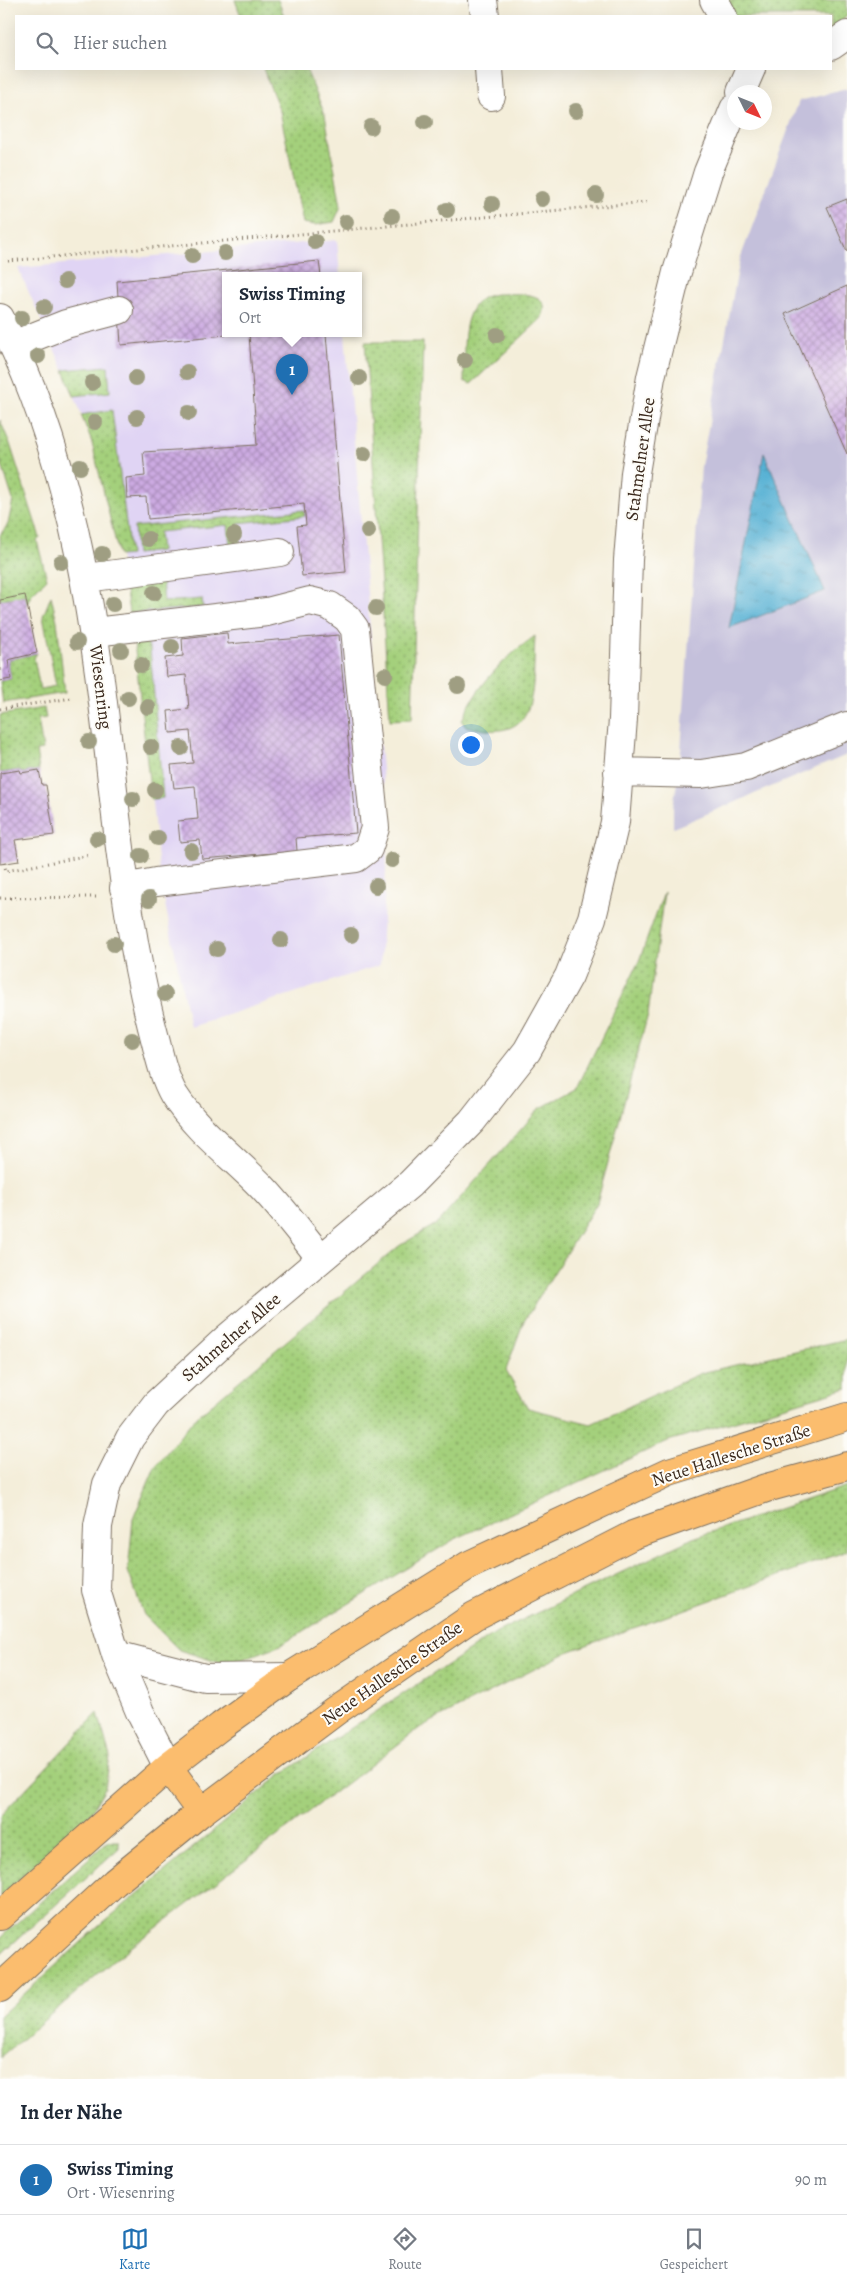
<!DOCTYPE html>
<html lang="de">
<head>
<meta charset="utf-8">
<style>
	body { margin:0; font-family:Alegreya,serif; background:#f6f6f7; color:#1f2937 }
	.compass { position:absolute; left:727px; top:85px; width:45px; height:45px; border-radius:50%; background:#fff; box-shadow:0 5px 20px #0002; rotate:133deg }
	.you { position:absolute; left:470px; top:744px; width:18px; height:18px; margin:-12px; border:4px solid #fff; border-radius:50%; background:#1a73e8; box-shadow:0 0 0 8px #1a73e833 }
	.badge { display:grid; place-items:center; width:32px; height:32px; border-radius:50%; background:#1f6fb2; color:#fff; font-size:16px; font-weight:700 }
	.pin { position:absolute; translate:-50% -41px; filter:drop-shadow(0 1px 2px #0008) }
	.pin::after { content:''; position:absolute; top:26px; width:18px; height:15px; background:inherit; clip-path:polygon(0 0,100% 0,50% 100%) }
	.popup { position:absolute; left:222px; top:272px; width:140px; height:65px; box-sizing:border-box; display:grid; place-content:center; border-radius:0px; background:#fff; filter:drop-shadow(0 1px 4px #0005); font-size:16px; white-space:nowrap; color:#747a83 }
	.popup b { font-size:19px; color:#1f2937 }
	.popup::after { content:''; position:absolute; left:50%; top:100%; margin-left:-10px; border:10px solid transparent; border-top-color:#fff }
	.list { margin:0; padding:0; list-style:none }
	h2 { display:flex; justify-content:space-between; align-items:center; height:65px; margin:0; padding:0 20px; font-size:21px }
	h2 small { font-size:16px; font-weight:400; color:#747a83 }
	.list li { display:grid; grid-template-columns:32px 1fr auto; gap:15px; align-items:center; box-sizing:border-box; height:70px; padding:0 20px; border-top:1px solid #e0e1e3 }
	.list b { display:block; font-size:19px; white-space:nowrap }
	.list p { margin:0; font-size:16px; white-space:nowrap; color:#747a83 }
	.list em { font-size:16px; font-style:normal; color:#747a83 }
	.icon { flex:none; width:28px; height:28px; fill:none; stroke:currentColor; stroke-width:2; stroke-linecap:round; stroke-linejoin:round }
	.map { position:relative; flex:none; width:847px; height:2079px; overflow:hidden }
	.search { position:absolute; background:#fff; box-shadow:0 5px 20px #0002; left:15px; right:15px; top:15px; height:55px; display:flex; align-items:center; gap:12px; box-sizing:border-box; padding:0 18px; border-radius:0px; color:#747a83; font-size:19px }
	.sheet { height:135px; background:#fff }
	nav { display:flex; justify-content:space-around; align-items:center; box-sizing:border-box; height:70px; border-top:1px solid #e0e1e3; background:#fff; font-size:14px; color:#747a83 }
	nav a { display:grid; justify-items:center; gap:2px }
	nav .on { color:#1f6fb2 }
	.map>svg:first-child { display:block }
	.built { fill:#e0d4f4 }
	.industrial { fill:#c4c0db }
	.grass { fill:url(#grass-dots); stroke:#707d4d }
	.water { fill:url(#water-ripples); stroke:#486e79 }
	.building { fill:url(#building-cross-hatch) }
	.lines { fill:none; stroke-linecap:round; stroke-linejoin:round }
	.minor-casing { stroke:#7c6f60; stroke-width:30 }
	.major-casing { stroke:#7c6f60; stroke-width:30 }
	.path { stroke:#7c6f60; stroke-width:3; stroke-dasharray:1 4; stroke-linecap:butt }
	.minor { stroke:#fff; stroke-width:28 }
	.major { stroke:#fbbd6e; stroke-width:28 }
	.tree { fill:#9f9e82 }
	.labels { text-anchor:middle; stroke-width:4; stroke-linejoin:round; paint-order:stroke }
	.street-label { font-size:18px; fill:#3b2a1e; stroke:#fdfcf7 }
</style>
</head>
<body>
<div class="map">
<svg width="847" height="2079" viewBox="0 0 847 2079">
	<defs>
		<pattern id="grass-dots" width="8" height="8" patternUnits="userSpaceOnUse" patternTransform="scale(1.25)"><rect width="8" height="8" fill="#a4d07c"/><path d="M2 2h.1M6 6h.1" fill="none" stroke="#87a965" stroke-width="1.8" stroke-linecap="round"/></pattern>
		<pattern id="water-ripples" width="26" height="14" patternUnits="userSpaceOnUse" patternTransform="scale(1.25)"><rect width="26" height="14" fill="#56b1d4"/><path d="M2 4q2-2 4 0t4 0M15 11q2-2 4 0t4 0" fill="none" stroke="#4890ab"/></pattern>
		<pattern id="building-cross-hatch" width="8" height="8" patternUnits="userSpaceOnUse" patternTransform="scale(1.25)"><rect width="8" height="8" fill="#ccaae2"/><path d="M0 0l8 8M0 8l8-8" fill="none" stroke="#a78bb7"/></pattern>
	</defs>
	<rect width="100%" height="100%" fill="#fdfcf7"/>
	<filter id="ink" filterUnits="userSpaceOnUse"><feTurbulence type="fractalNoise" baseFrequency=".02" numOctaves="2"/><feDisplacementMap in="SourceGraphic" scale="10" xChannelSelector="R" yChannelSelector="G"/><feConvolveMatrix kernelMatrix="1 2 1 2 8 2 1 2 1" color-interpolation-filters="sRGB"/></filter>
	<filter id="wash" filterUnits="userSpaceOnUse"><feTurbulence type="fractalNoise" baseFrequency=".0096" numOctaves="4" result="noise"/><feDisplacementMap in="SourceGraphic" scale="20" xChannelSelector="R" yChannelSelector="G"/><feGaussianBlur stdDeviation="1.12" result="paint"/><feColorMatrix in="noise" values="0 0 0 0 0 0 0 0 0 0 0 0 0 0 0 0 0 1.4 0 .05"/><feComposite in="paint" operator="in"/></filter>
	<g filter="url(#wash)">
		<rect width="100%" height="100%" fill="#f4eeda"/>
		<path class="built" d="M337,240L340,276H226V334H345L388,840L380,965L190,1027L160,879L138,667L124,574L110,511L91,439L69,382L18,268Z"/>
		<path class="industrial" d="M847,89V755L673,828V806L680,765L701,466L740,259L799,101Z"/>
		<path class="grass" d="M235,0H278L284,16H241Z
			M725,0H847V15L831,30V16H735Z
			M263,69H306L325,115L341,206L334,222L315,225L303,223L280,111Z
			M496,294C512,294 557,289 541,319L471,384L464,381C465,356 459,315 481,299C485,296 491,295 496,294Z
			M365,342H423L412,719L390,720Z
			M108,366L110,392L74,396L64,370Z
			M112,410L130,555L119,556L91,439L81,415Z
			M0,420L10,444L37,528L40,538L37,541L47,579L31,595L27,605L25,595L0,600V535L8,524L13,500L0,459Z
			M304,510L305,516L238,523L240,545L230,546L228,525L159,532L161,551L136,554L134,527Z
			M162,581L164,602L202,599L203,607L129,613L125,584Z
			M51,596L57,621L65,693L3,703L0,681L11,679L8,660L37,653L34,658L40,689L56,686L43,616Z
			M535,636C532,690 542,747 465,726L462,721C476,686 504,658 535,636Z
			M145,639L150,649L163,798L151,799L134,641Z
			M44,708L46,718L38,719L43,750L36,751L39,770L21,773L20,770L0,773V715Z
			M664,892L648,1014L597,1203L523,1323L506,1370L528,1408L591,1424L701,1373L847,1339V1388L668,1441L453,1540L281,1645L227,1665L179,1650L144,1615L128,1571L133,1519L155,1467L193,1420L399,1246L438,1223L539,1109L577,1088L639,961Z
			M847,1486V1551L570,1651L421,1727L113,1961L0,2058V2016L98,1927L280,1775L497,1632L693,1538Z
			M98,1713L110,1757L105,1788L90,1814L0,1897V1816Z
			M108,1841H119V1848L0,1955V1938Z"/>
		<path class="water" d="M764,453L825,591L729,628Z"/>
		<g id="blocks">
			<path class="building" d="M847,199V252L827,207Z
				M319,261L321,276H226V335L121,345L117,281Z
				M847,286V454L785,314Z
				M249,334H326L346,572L302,576L297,526L306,525L304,504L148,519L146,497L127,498L126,478L145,476L143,452L257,445Z
				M25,595L37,653L8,660L11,679L0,681V600Z
				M227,633L228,644L339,635L356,833L296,838L297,851L202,859L200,840L180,842L178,821L198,819L195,786L174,788L171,765L193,763L190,731L170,733L168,711L189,709L186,675L167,677L165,658L183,656L182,638Z
				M20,770L21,773L39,770L42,785H46L54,835L15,840L19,861L0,864V773Z"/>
		</g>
	</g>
	<g filter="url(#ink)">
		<use href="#blocks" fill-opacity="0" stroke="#7c6f60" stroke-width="1"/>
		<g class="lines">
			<defs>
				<path id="minor" d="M483,0L485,16
					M714,0L723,16
					M831,46L847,35
					M489,69L491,96
					M741,92L751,69
					M0,318C77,470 96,633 114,799C123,876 133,952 152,1027C158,1049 162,1074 174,1095C197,1131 233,1157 262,1187C283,1209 302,1235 321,1258
					M13,345L66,324L119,310
					M86,578L280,552
					M94,632L267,612L310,601L330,606L347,618L355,629L375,828L368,849L356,858L156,882L124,888
					M618,772L701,774L746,767L847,726
					M116,1655L205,1678L289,1677
					M168,1767L140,1712L116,1655L96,1590L98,1526L107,1484L130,1438L156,1404L226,1339L410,1184L472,1121L527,1051L569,976L592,918L615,822L623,719L628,560L635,473L651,377L677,272L708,172L734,109"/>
				<path id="major" d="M168,1767L201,1812
					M0,1916L168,1767L221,1726L289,1677L469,1565L669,1472L847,1417
					M0,1988L115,1882L201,1812L336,1711L474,1616L633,1535L766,1488L847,1466"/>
			</defs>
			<use href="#minor" class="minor-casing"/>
			<use href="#major" class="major-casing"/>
			<path class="path" d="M8,261L647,202
				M0,709L72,698
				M4,863L6,871L90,855
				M0,898L97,897"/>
			<use href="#minor" class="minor"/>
			<use href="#major" class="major"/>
		</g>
		<g class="tree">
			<circle cx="576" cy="111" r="8"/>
			<circle cx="425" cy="122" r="8"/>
			<circle cx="371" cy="127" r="8"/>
			<circle cx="596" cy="195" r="8"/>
			<circle cx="542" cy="199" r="8"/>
			<circle cx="492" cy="204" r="8"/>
			<circle cx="447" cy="210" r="8"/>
			<circle cx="392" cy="216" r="8"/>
			<circle cx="346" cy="222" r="8"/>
			<circle cx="315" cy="242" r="8"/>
			<circle cx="225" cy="253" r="8"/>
			<circle cx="192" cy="256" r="8"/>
			<circle cx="65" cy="281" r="8"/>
			<circle cx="44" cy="307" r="8"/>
			<circle cx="22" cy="318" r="8"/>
			<circle cx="497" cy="335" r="8"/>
			<circle cx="38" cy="356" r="8"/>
			<circle cx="465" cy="360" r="8"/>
			<circle cx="187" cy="372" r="8"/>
			<circle cx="136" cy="378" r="8"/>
			<circle cx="359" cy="378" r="8"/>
			<circle cx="92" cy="383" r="8"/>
			<circle cx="189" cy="413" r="8"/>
			<circle cx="137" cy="417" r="8"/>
			<circle cx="95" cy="422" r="8"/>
			<circle cx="364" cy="454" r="8"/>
			<circle cx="80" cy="467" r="8"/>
			<circle cx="368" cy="531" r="8"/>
			<circle cx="234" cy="535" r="8"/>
			<circle cx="148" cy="539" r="8"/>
			<circle cx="102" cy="554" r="8"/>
			<circle cx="61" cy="562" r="8"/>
			<circle cx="154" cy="593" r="8"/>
			<circle cx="113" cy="604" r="8"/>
			<circle cx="376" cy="608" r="8"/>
			<circle cx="77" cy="642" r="8"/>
			<circle cx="172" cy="647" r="8"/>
			<circle cx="121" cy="650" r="8"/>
			<circle cx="141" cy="665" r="8"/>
			<circle cx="385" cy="675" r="8"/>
			<circle cx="458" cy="686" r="8"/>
			<circle cx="128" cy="698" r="8"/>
			<circle cx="148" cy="707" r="8"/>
			<circle cx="89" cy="742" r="8"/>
			<circle cx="151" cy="747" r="8"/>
			<circle cx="181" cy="748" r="8"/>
			<circle cx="155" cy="790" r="8"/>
			<circle cx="133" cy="799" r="8"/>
			<circle cx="158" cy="838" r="8"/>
			<circle cx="97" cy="839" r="8"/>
			<circle cx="191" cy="851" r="8"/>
			<circle cx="141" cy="856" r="8"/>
			<circle cx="392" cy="860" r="8"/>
			<circle cx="376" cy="886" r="8"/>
			<circle cx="149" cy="899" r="8"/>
			<circle cx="351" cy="935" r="8"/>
			<circle cx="281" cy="940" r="8"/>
			<circle cx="114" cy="944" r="8"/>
			<circle cx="217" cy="949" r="8"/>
			<circle cx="165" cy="994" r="8"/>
			<circle cx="132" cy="1040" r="8"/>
		</g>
	</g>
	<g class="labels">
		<g class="street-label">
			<text transform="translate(640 459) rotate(-82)" y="6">Stahmelner Allee</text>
			<text transform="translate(101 687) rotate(83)" y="6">Wiesenring</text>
			<text transform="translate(231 1337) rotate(-41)" y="6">Stahmelner Allee</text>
			<text transform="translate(731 1455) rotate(-18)" y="6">Neue Hallesche Straße</text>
			<text transform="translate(392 1673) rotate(-35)" y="6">Neue Hallesche Straße</text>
		</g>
	</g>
</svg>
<svg class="compass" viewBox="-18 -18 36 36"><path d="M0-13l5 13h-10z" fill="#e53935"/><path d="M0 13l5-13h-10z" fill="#747a83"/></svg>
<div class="you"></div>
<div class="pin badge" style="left:292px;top:395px">1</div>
<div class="popup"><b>Swiss Timing</b>Ort</div>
<div class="search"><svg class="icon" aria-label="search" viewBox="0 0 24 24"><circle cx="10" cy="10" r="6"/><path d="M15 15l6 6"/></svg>Hier suchen</div>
</div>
<section class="sheet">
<h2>In der Nähe<small></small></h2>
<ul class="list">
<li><span class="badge">1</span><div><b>Swiss Timing</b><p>Ort · Wiesenring</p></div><em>90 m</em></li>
</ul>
</section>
<nav>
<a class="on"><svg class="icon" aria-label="map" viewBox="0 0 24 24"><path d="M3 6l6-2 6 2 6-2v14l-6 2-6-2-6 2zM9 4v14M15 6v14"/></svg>Karte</a>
<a><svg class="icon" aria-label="directions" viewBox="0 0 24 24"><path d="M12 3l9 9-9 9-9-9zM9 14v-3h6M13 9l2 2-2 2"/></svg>Route</a>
<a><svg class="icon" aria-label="saved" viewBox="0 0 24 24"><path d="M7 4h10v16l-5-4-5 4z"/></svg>Gespeichert</a>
</nav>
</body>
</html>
